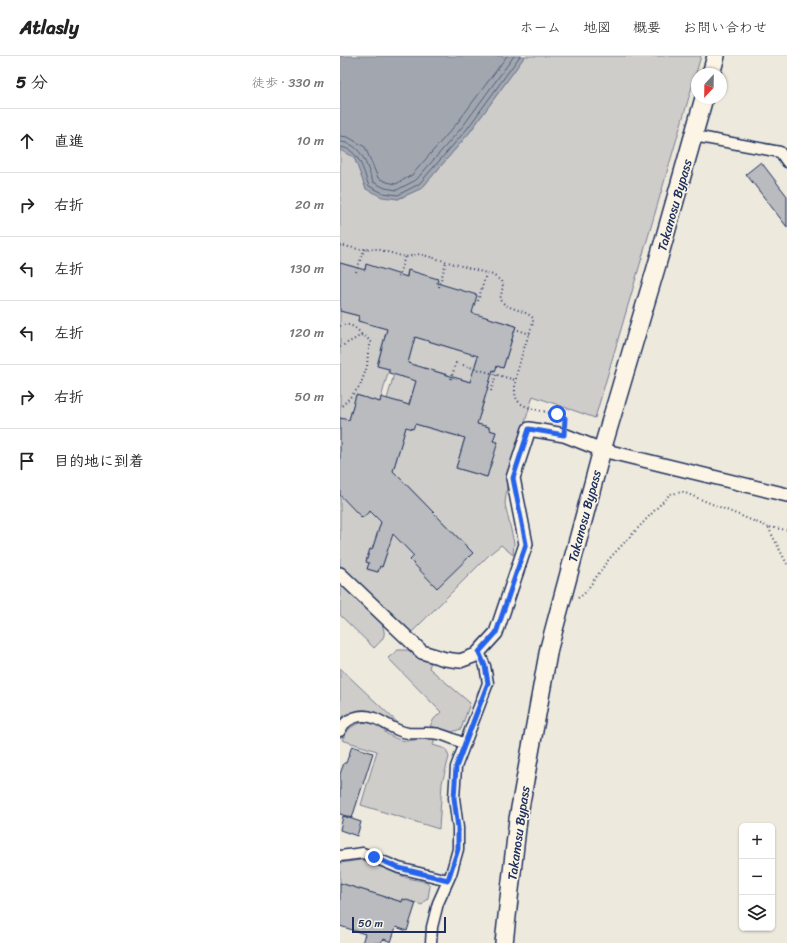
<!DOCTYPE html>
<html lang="ja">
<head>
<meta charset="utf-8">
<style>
	body { margin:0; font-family:Sriracha,"Klee One",sans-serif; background:#f6f6f6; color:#222 }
	.controls { position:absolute; right:12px; bottom:12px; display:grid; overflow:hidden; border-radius:6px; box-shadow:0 1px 3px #0004 }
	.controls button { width:36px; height:36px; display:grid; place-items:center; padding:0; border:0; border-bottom:1px solid #e0e0e0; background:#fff; color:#222; font:20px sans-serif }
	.compass { position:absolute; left:351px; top:12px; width:36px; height:36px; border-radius:50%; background:#fff; box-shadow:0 1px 3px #0004; rotate:202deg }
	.scale { position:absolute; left:12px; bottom:10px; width:94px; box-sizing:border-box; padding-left:4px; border:2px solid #1b2f5e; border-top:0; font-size:11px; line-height:14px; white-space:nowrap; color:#1b2f5e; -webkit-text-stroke:3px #fcf5e5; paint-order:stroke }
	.stop { position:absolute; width:12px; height:12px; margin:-9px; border:3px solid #2563eb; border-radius:50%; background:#fff }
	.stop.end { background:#2563eb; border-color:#fff; box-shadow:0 1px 4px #0008 }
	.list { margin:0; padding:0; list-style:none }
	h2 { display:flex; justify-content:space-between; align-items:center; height:52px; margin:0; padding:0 16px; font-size:17px }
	h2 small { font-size:13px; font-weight:400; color:#767676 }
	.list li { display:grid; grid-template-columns:26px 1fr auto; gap:12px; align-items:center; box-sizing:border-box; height:64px; padding:0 16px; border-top:1px solid #e0e0e0 }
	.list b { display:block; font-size:15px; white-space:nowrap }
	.list em { font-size:13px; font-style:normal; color:#767676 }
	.icon { flex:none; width:22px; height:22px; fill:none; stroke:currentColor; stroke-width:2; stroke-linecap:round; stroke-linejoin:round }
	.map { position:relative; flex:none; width:447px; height:887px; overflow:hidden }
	header { display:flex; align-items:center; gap:24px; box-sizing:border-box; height:56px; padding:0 20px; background:#fff; border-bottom:1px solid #e0e0e0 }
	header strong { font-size:19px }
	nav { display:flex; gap:22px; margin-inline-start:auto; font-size:14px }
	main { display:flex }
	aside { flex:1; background:#fff }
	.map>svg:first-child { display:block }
	.green { fill:#cfcdca; stroke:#757e94 }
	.water { fill:#a2a7af; stroke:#6c778f }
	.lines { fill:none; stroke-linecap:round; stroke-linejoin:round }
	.shore { stroke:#515f7e; stroke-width:1 }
	.building { fill:#babbbe; stroke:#1b2f5e; fill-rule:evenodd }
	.minor-casing { stroke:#1b2f5e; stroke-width:13 }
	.tertiary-casing { stroke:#1b2f5e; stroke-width:16 }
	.trunk-casing { stroke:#1b2f5e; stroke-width:20 }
	.path { stroke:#1b2f5e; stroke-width:2; stroke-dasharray:1 3; stroke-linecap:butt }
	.minor { stroke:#fcf5e5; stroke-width:10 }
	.tertiary { stroke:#fcf5e5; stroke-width:13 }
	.trunk { stroke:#fcf5e5; stroke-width:17 }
	.route { stroke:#2563eb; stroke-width:5 }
	.labels { text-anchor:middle; stroke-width:3.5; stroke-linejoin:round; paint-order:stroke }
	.street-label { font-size:13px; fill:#1b2f5e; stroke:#fcf5e5 }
</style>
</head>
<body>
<header>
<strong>Atlasly</strong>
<nav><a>ホーム</a><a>地図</a><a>概要</a><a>お問い合わせ</a></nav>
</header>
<main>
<aside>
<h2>5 分<small>徒歩 · 330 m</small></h2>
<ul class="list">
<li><svg class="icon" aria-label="ahead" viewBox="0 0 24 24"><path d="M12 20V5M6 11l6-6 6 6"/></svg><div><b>直進</b></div><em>10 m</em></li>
<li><svg class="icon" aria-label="right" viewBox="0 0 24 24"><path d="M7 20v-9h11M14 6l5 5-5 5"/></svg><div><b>右折</b></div><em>20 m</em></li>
<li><svg class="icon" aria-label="left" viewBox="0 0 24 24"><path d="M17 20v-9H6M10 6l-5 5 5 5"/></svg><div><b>左折</b></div><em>130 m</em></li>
<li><svg class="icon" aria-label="left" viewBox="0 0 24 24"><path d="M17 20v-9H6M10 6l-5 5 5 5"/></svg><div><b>左折</b></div><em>120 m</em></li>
<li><svg class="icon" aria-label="right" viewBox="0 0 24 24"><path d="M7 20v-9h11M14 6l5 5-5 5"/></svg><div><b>右折</b></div><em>50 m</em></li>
<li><svg class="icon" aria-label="arrive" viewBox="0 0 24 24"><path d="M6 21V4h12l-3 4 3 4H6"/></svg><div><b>目的地に到着</b></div></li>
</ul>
</aside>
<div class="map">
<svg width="447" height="887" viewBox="0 0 447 887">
	<rect width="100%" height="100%" fill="#eee9dd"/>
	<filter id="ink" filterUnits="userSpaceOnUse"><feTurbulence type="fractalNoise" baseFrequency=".025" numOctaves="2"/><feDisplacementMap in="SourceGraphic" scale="8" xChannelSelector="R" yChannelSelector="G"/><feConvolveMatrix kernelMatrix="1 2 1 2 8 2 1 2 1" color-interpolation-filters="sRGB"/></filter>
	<g filter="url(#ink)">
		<path class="green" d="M185,0H361L255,362L193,340L168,421L165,448L174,487L173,499L161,489L151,497L71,577L0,509V439L30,455L41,466L32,494L30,493L26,505L29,507L27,513L38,516L40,510L42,511L46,499L50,474L74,500L70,504L133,497L53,415L66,371L75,368L117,380L119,371L127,374L116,412L147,421L157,387L153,385L156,376L149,374V371L134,367L140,359L148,331L121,323L110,361L101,348L109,319L80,311L69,349L47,343L54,318L64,321L75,281L121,295L141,290L135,309L155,315L157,310L163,312L176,270L145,261L138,281L95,268L68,214L57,253L26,209L14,249L15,211L0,207V94L14,101L26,133L58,143L82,132L130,76Z
			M0,255L19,260L18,265L47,273L37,309L49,313L40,346L16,339L9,364L0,362Z
			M0,526L42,568C47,581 43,583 34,592L0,559Z
			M58,594H68L91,605L89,612L130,647L121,673L112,676L90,670L94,663L101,656L48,602Z
			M0,612L57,666L54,670C37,653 17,646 0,666Z
			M27,666L39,670L47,678L57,683L66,685L82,683L95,685L93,689L106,693L109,701L102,727L99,773L21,749L37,695L2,684C9,672 12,668 27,666Z
			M21,804H27L67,822L87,826L90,830L88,842L82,849L63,843L62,846L0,827V807Z"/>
		<path class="water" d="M0,0H185L130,76L82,132L58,143L42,141L26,133L14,101L0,94Z"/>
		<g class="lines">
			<path class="shore" d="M0,80L8,81L25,91L38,122L47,126L56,128L72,119L118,66L167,0
				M0,86C23,87 26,110 33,126L45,132L57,134L76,124L123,70L174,0
				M0,91C20,93 23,115 29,130L43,137L58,139L79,128L127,73L180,0"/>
		</g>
		<path class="building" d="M421,106L447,140V171L406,118Z
			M0,207L25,214L26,208L67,221L68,214L98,223L97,227L137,239L132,257L176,270L163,312L157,310L155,315L153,314L137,368L149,371V374L156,376L153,385L158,386L147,421L116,412L125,382L75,368L73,373L66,371L53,415L133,497L97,532L70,504L74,500L53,478L42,511L40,510L38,516L27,513L29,507L26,506L30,493L32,494L41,466L30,455L22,462L0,439V362L9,364L16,339L40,346L41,341L69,349L76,325L49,317V313L37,310L47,273L18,265L19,260L0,255ZM75,281L138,300L130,326L68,307Z
			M12,690L33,697L12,762L0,758V718L4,707H6Z
			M3,760L21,766L17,780L0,774Z
			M0,827L62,846L63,843L76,847L67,875L56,871L51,886L44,883L40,887H22L25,878L0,870Z"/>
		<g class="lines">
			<defs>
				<path id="minor" d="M354,80L440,96L447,106
					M0,675C5,662 21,657 34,662C45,666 54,675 68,677C78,678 88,676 99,678C107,680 116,684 125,688
					M0,800L23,797L59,812L108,824
					M91,887L92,871L98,847L111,818L118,793V772L114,742L116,711L148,627L145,610L139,596"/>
				<path id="tertiary" d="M0,518L82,596L105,603L120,605L136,599L156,577L186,488L173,422L189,373L224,379L262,394L447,439"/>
				<path id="trunk" d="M371,18L376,0
					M164,887L178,763L209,592L262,394L316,212L364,42"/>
			</defs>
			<use href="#minor" class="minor-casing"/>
			<use href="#tertiary" class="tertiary-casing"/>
			<use href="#trunk" class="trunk-casing"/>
			<path class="path" d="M0,189L18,193H37L65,201L80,198L153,219L161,225L163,230L160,244C168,254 184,253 193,262V267C188,282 166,335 179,346C187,354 213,356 225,362V366
				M16,216L23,197L27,192
				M58,221L65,201
				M99,231L106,206
				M138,245L146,218
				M0,270C9,266 17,272 22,279
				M178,274L190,278
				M0,291L22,279L26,281L31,286L28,297L27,311L20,330L4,348L0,351
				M111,323L116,307L175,324
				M151,335L156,319
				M447,474L428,471L447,508
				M238,542L244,538L269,503L330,438L343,436L428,471"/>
			<use href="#minor" class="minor"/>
			<use href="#tertiary" class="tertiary"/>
			<use href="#trunk" class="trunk"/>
		</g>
	</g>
	<g class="lines" filter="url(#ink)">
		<path class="route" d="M34,801L59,812L108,824L118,793V772L114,742L116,711L148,627L145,610L139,596L156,577L186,488L173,422L189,373L224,379L225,362L217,358"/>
	</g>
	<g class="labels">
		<g class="street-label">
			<text transform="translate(334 149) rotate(-74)" y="5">Takanosu Bypass</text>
			<text transform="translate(244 460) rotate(-75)" y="5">Takanosu Bypass</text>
			<text transform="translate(178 777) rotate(-82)" y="5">Takanosu Bypass</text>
		</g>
	</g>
</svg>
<div class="controls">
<button>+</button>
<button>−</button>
<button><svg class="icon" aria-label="layers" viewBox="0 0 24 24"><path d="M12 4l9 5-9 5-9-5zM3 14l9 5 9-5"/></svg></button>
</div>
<svg class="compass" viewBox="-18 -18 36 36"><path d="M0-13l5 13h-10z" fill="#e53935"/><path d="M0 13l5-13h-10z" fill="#767676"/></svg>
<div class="scale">50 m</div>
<div class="stop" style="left:217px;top:358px"></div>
<div class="stop end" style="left:34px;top:801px"></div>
</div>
</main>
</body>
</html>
